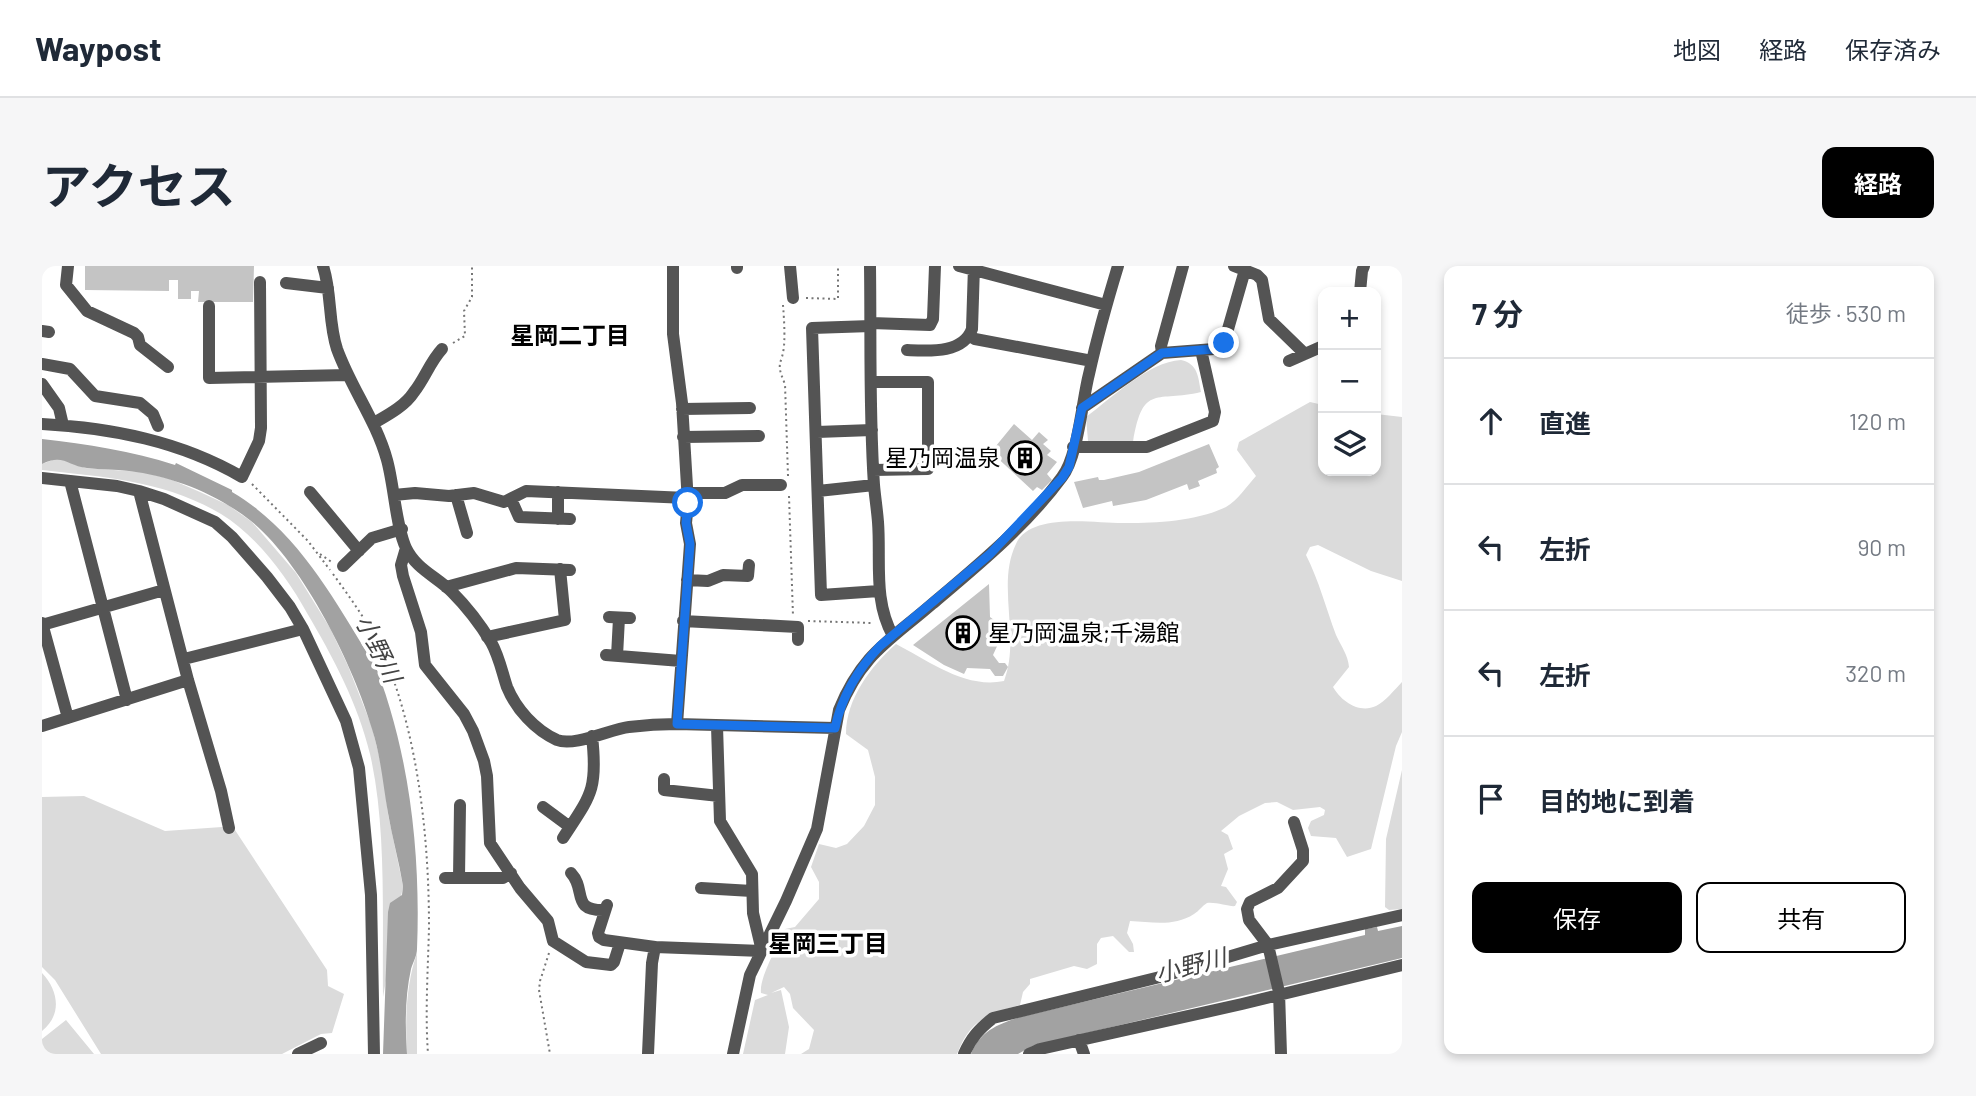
<!DOCTYPE html>
<html lang="ja">
<head>
<meta charset="utf-8">
<style>
	body { margin:0; font-family:Barlow,"Noto Sans JP",sans-serif; background:#f6f6f7; color:#1f2937 }
	.controls { position:absolute; right:21px; top:21px; display:grid; overflow:hidden; border-radius:14px; box-shadow:0 4px 10px #0003 }
	.controls button { width:63px; height:63px; display:grid; place-items:center; padding:0; border:0; border-bottom:2px solid #e0e1e3; background:#fff; color:#1f2937; font:35px sans-serif }
	.stop { position:absolute; width:21px; height:21px; margin:-16px; border:5px solid #1a73e8; border-radius:50%; background:#fff }
	.stop.end { background:#1a73e8; border-color:#fff; box-shadow:0 2px 7px #0008 }
	.list { margin:0; padding:0; list-style:none }
	h2 { display:flex; justify-content:space-between; align-items:center; height:91px; margin:0; padding:0 28px; font-size:30px }
	h2 small { font-size:23px; font-weight:400; color:#747a83 }
	.list li { display:grid; grid-template-columns:46px 1fr auto; gap:21px; align-items:center; box-sizing:border-box; height:126px; padding:0 28px; border-top:2px solid #e0e1e3 }
	.list b { display:block; font-size:26px; white-space:nowrap }
	.list em { font-size:23px; font-style:normal; color:#747a83 }
	.actions { display:flex; gap:14px; padding:21px 28px }
	.actions a { flex:1; padding:16px 0; border:2px solid #000; border-radius:14px; text-align:center; font-size:24px; color:#000 }
	.actions .main { background:#000; color:#fff }
	.icon { flex:none; width:38px; height:38px; fill:none; stroke:currentColor; stroke-width:2; stroke-linecap:round; stroke-linejoin:round }
	.map { position:relative; flex:none; width:1360px; height:788px; overflow:hidden; border-radius:14px }
	header { display:flex; align-items:center; gap:42px; box-sizing:border-box; height:98px; padding:0 35px; background:#fff; border-bottom:2px solid #e0e1e3 }
	header strong { font-size:33px }
	nav { display:flex; gap:38px; margin-inline-start:auto; font-size:24px }
	.intro { display:flex; align-items:center; justify-content:space-between; box-sizing:border-box; height:168px; padding:0 42px }
	h1 { margin:0; font-size:49px }
	.button { padding:18px 32px; border-radius:14px; background:#000; color:#fff; font-size:24px; font-weight:700 }
	main { display:flex; gap:42px; padding:0 42px }
	aside { flex:1; background:#fff; border-radius:14px; box-shadow:0 4px 10px #0003 }
	.map>svg:first-child { display:block }
	.green { fill:#dbdbdb }
	.water { fill:#a2a2a2 }
	.building { fill:#c4c4c4 }
	.lines { fill:none; stroke-linecap:round; stroke-linejoin:round }
	.path { stroke:#767676; stroke-width:2; stroke-dasharray:2 3.5; stroke-linecap:butt }
	.minor { stroke:#545454; stroke-width:12 }
	.route { stroke:#1a73e8; stroke-width:9 }
	.labels { text-anchor:middle; stroke-width:7; stroke-linejoin:round; paint-order:stroke }
	.poi-label { font-size:23px; fill:#000; stroke:#fff; text-anchor:end }
	.neighbourhood-label { font-size:24px; font-weight:bold; fill:#000; stroke:#fff }
	.water-label { font-size:24px; font-style:italic; fill:#434343; stroke:#fff }
</style>
</head>
<body>
<header>
<strong>Waypost</strong>
<nav><a>地図</a><a>経路</a><a>保存済み</a></nav>
</header>
<div class="intro"><h1>アクセス</h1><a class="button">経路</a></div>
<main>
<div class="map">
<svg width="1360" height="788" viewBox="0 0 1360 788">
	<rect width="100%" height="100%" fill="#fff"/>
	<path class="green" d="M1139,94C1156,98 1156,110 1159,126C1115,137 1101,116 1091,176L1046,175L1044,151C1070,132 1106,96 1139,94Z
		M1268,136L1281,139V205H1334V148L1360,151V315L1329,305L1276,279L1268,281L1264,289C1277,315 1284,342 1294,369C1299,380 1306,389 1307,401L1291,421C1299,435 1317,448 1334,440C1343,436 1353,423 1360,416V466L1354,480L1329,583L1305,591L1294,572L1269,570L1266,562L1269,555L1282,549L1283,544L1278,541L1251,544L1235,536L1223,537L1197,550L1179,565L1186,569L1191,583L1182,588L1186,603L1179,620L1184,621L1195,636L1193,640C1188,641 1175,636 1165,637C1160,640 1157,645 1152,648C1132,661 1110,656 1088,655L1085,667L1091,678L1092,686H1087L1071,670L1059,672L1055,678V698L1045,703L1032,700L988,713V718L981,726L978,739C945,748 928,754 915,788H759L767,783L772,764L751,742L748,728L742,721L729,727L739,724L747,761L743,788H701L713,734L726,729L719,727C717,711 736,680 743,663L753,661L777,633V616L769,601L777,578L794,582L805,578L822,560L833,539V511L826,484L804,468C804,433 829,400 854,378C887,395 923,423 962,415C979,371 954,319 974,278C989,245 1055,258 1084,257C1116,257 1155,255 1184,241C1195,235 1205,220 1214,210L1195,184L1197,176Z
		M13,193L22,194L43,202L100,206L128,213L158,226L186,239L210,256L254,307L288,362L306,400L330,461L341,506L346,548L361,620L341,731C340,655 345,561 328,488C316,438 291,391 265,347C245,311 215,270 179,248C124,215 62,211 0,204V198Z
		M1360,504V643L1347,644L1343,641L1344,573Z
		M42,530L123,565L180,561L193,564L285,704L286,720L302,728L290,767L279,768L240,788H59L13,714L0,701V531Z
		M375,687V788H365C363,755 364,718 375,687Z
		M0,707C17,725 20,749 0,765Z
		M24,754L52,788H0V773Z"/>
	<path class="water" d="M0,173C45,178 90,185 133,199L134,197L190,224V226C253,263 290,329 327,390L329,389C367,480 379,585 375,683C375,690 371,696 369,703C363,730 363,760 365,788H341L346,646L348,637L360,629L361,620C357,595 350,571 346,547C341,519 339,491 330,463C312,400 260,296 209,255C175,228 130,210 87,205C73,203 59,204 45,202C26,200 21,187 0,198Z
		M1360,660V692L990,780L976,788H929C938,765 956,758 978,751L1323,669V663L1335,661L1336,665Z"/>
	<path class="building" d="M43,0H212L211,36H156L157,25H149V33H136V14H127V25L43,24Z
		M972,158L990,174L997,166L1006,174L1001,178L1009,185L1005,189L1015,196L1005,208L1010,214L1000,224L995,221L991,225L949,186Z
		M1167,178L1177,201L1174,203L1175,207L1156,215L1158,220L1147,224L1145,218L1104,234L1071,240L1070,235L1041,242L1032,216L1056,211L1057,214H1062L1097,206Z
		M947,318L948,351L956,357L957,376L951,389L957,397H963L966,401L961,410H953L948,403L925,402L922,408L902,399L871,379Z"/>
	<g class="lines">
		<path class="path" d="M764,32L796,33V0
			M741,39C742,52 743,67 742,80C740,100 733,95 743,118L746,210
			M411,77L423,70L422,45L430,31V0
			M210,218L266,275L288,304
			M747,230L751,350
			M278,288L291,297
			M291,308C312,337 333,366 346,399C377,478 387,576 387,661C386,703 383,746 386,788
			M766,355L830,357
			M507,687L498,715L497,724L508,788"/>
		<path class="minor" d="M26,0L24,19L45,45L92,67L96,71L98,79L126,101
			M281,0C290,27 286,56 295,83C309,122 334,154 345,194C352,219 354,261 364,282C374,303 395,311 410,326C425,341 438,358 449,376C457,390 460,406 465,421C474,443 493,464 515,474C532,481 569,463 587,461C603,459 619,458 635,458
			M631,0V68L640,137L646,237L644,257L648,278L635,458L793,462
			M695,0V2
			M748,0L751,32
			M828,0C829,73 827,146 832,219C833,231 835,243 836,256C839,295 831,334 851,370
			M917,0L1064,39
			M1192,0L1215,9L1220,14L1227,53L1263,88
			M244,17L286,22
			M1318,26L1320,5L1322,0
			M167,40V112L306,109
			M829,57L888,59L891,53L893,0
			M829,60L770,62L779,329L837,325
			M0,65L7,66
			M928,70L933,73L1050,95
			M865,84C887,85 921,88 930,63L932,0
			M1120,87L1119,80L1141,0
			M1247,95L1281,80
			M0,98L28,103L53,130L98,137L111,148L116,160
			M830,116H886V203L831,204
			M0,118L17,142L21,159
			M1040,142L1120,87L1172,83L1182,77L1203,4
			M640,143L708,142
			M332,157C346,149 363,140 372,126C383,112 388,96 400,83
			M0,158C70,162 138,175 200,211L217,175L219,162L218,16
			M775,166L830,164
			M641,171L717,170
			M1031,181H1105L1171,155L1173,146L1159,84
			M0,212L75,220L97,225L122,233L173,256L190,271L225,311L248,341L261,363L304,455L317,502L329,629L332,788
			M28,215L85,434
			M97,225L146,414L179,525L187,562
			M776,225L832,219
			M268,226L317,285
			M516,226V253
			M645,227H683L700,219H739
			M352,229L373,227L407,230L432,227L462,236L484,225L645,232
			M414,229L425,267
			M469,233L477,251L528,253
			M364,282L359,299L361,310L379,366L383,399L422,448L431,465L442,495L445,510L448,577L478,622L506,655L511,675L544,696L569,699L572,696L578,677
			M301,300L330,272L360,263
			M645,314L666,315L681,309L706,310L707,299
			M404,321L474,302L528,304
			M567,351L588,352
			M641,355L756,361V374
			M0,357L26,452
			M0,359L122,324
			M445,371L523,354L518,303
			M564,389L639,395
			M575,390L577,352
			M142,393L261,363
			M0,460L146,414
			M622,513V524L677,530
			M501,541L528,561
			M521,572C549,529 556,524 550,470
			M529,607C545,624 528,645 563,644
			M403,612H461L469,607
			M417,612L418,539
			M659,622L710,625
			M565,639L556,667L557,671L562,674L613,681L720,685L711,647L710,608L678,555L675,460
			M1037,774L1042,788
			M256,788L279,777
			M606,788L610,697L613,681
			M691,788L708,709L744,635L775,563L797,444C820,388 846,376 890,338C935,300 985,259 1020,211C1036,191 1040,135 1047,108C1055,72 1065,36 1076,0
			M922,788C929,772 937,763 951,752L1122,710L1226,679L1360,649
			M987,788L998,783L1200,738L1360,699
			M1239,788L1237,726L1226,679L1207,654L1205,643L1208,636L1236,622L1261,595V584L1252,556"/>
	</g>
	<g class="lines">
		<path class="route" d="M646,237L644,257L648,278L635,458L793,462C800,430 815,404 838,380L948,288L1020,212L1027,201L1040,142L1120,87L1172,83L1182,77"/>
	</g>
	<defs>
		<symbol id="building-ring" viewBox="-11 -11 22 22"><circle r="9.5" fill="#fff" stroke="#000" stroke-width="1.5"/><path d="M-4-6H4V6H1V3H-1V6H-4ZM-2.5-4.3h1.7v1.8h-1.7ZM.8-4.3h1.7v1.8H.8ZM-2.5-1h1.7V.8h-1.7ZM.8-1h1.7V.8H.8Z" fill="#000"/></symbol>
	</defs>
	<g fill-rule="evenodd">
		<use href="#building-ring" x="964" y="173" width="38" height="38"/>
		<use href="#building-ring" x="902" y="348" width="38" height="38"/>
	</g>
	<g class="labels">
		<g class="poi-label">
			<text x="958" y="200">星乃岡温泉</text>
			<text x="946" y="375" text-anchor="start">星乃岡温泉;千湯館</text>
		</g>
		<g class="neighbourhood-label">
			<text x="528" y="78">星岡二丁目</text>
			<text x="786" y="686">星岡三丁目</text>
		</g>
		<g class="water-label">
			<text transform="translate(336 383) rotate(64)" y="8">小野川</text>
			<text transform="translate(1149 700) rotate(-14)" y="8">小野川</text>
		</g>
	</g>
</svg>
<div class="controls">
<button>+</button>
<button>−</button>
<button><svg class="icon" aria-label="layers" viewBox="0 0 24 24"><path d="M12 4l9 5-9 5-9-5zM3 14l9 5 9-5"/></svg></button>
</div>
<div class="stop" style="left:646px;top:237px"></div>
<div class="stop end" style="left:1182px;top:77px"></div>
</div>
<aside>
<h2>7 分<small>徒歩 · 530 m</small></h2>
<ul class="list">
<li><svg class="icon" aria-label="ahead" viewBox="0 0 24 24"><path d="M12 20V5M6 11l6-6 6 6"/></svg><div><b>直進</b></div><em>120 m</em></li>
<li><svg class="icon" aria-label="left" viewBox="0 0 24 24"><path d="M17 20v-9H6M10 6l-5 5 5 5"/></svg><div><b>左折</b></div><em>90 m</em></li>
<li><svg class="icon" aria-label="left" viewBox="0 0 24 24"><path d="M17 20v-9H6M10 6l-5 5 5 5"/></svg><div><b>左折</b></div><em>320 m</em></li>
<li><svg class="icon" aria-label="arrive" viewBox="0 0 24 24"><path d="M6 21V4h12l-3 4 3 4H6"/></svg><div><b>目的地に到着</b></div></li>
</ul>
<div class="actions"><a class="main">保存</a><a>共有</a></div>
</aside>
</main>
</body>
</html>
